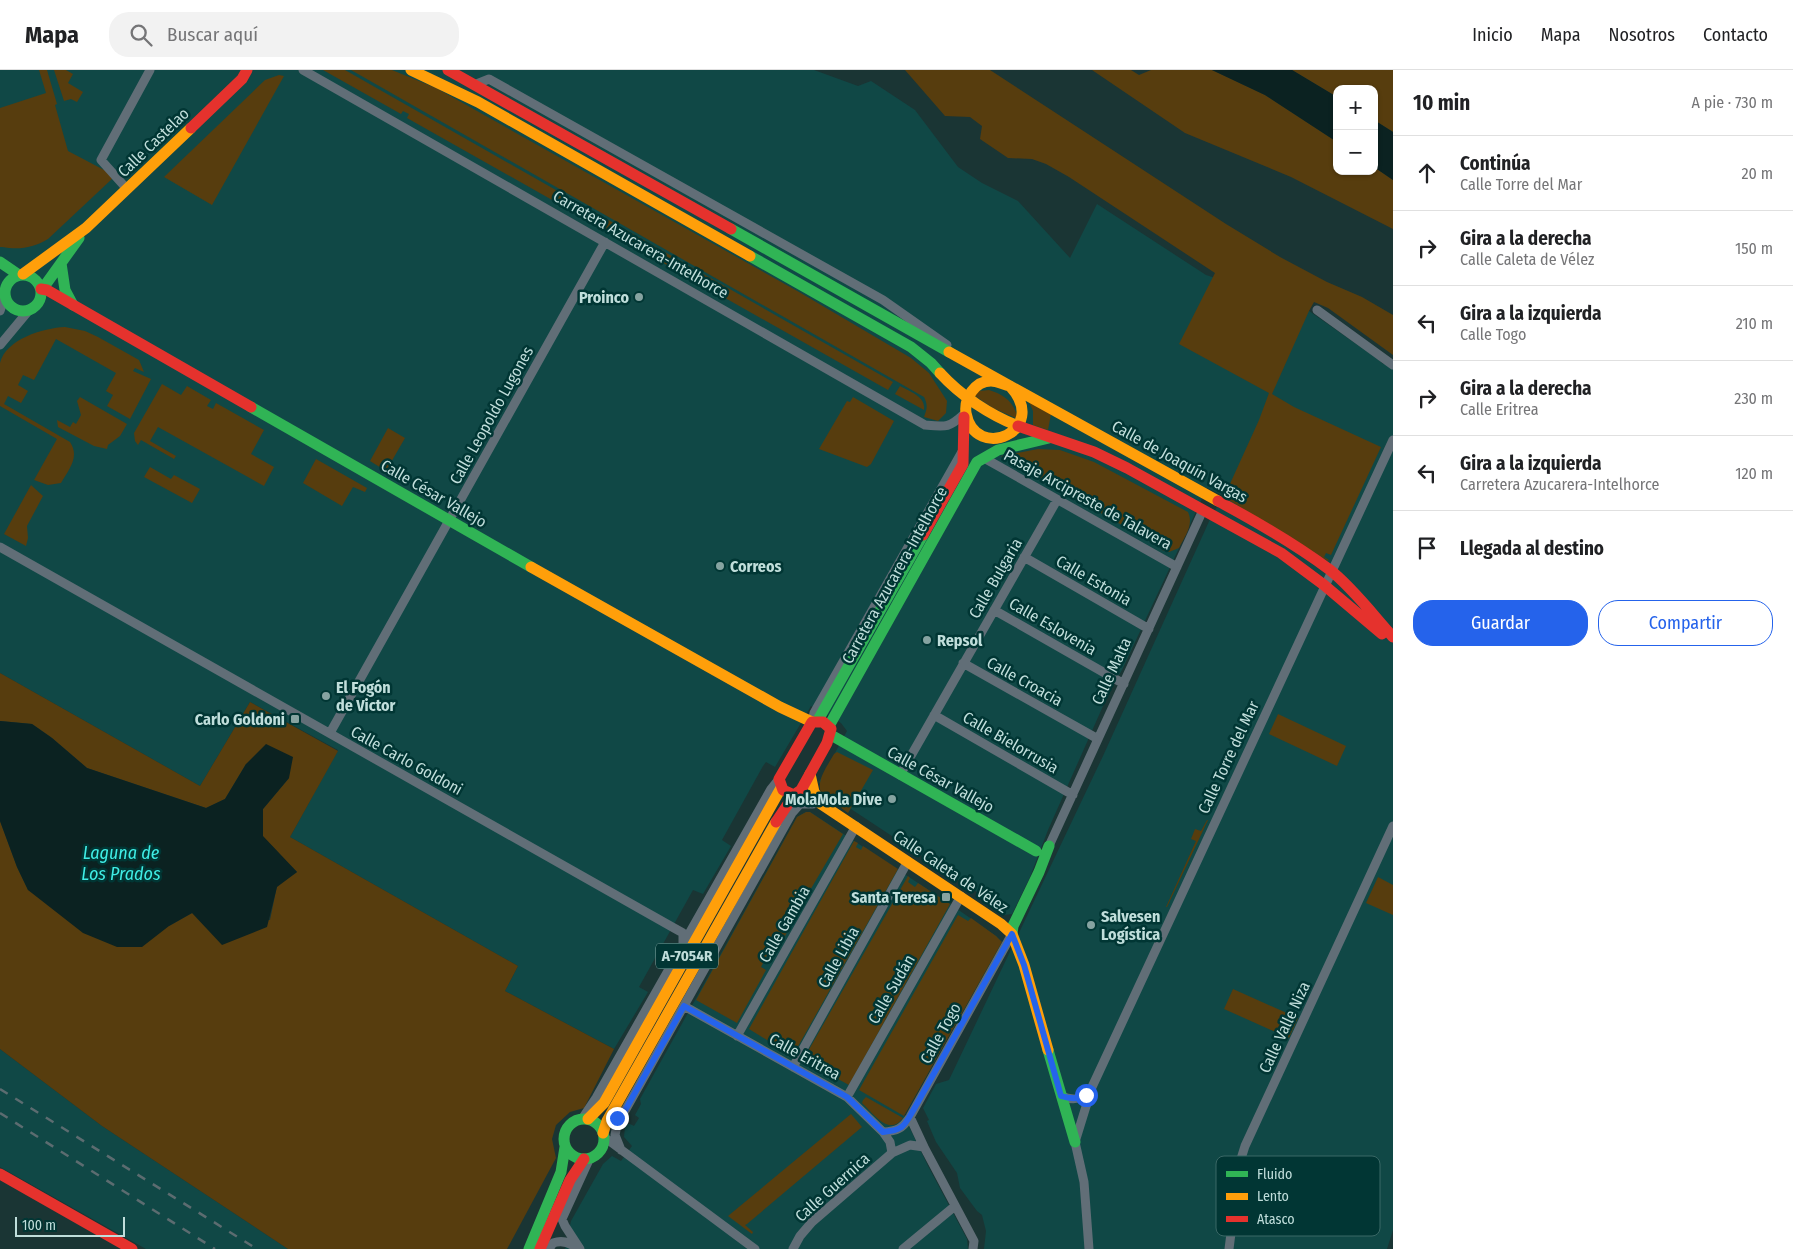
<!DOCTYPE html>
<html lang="es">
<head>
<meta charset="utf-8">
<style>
	body { margin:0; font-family:"Fira Sans Condensed",sans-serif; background:#f2f2f2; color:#202124 }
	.controls { position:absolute; right:15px; top:15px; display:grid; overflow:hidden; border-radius:10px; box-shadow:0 1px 4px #0004 }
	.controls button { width:45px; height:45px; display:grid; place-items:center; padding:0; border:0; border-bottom:1px solid #e0e0e0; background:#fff; color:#202124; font:25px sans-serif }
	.scale { position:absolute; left:15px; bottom:12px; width:110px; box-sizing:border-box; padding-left:5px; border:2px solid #c0dedb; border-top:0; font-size:14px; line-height:18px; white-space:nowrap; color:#c0dedb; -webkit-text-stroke:4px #013634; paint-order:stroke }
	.stop { position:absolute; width:15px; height:15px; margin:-11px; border:4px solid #2563eb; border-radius:50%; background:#fff }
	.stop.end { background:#2563eb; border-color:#fff; box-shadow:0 1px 5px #0008 }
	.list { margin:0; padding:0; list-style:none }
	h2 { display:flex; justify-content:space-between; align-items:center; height:65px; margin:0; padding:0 20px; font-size:21px }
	h2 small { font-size:16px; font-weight:400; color:#757577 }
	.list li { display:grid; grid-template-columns:32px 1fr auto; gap:15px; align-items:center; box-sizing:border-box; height:75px; padding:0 20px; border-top:1px solid #e0e0e0 }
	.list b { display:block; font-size:19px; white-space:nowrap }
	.list p { margin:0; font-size:16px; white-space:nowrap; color:#757577 }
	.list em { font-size:16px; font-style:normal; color:#757577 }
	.actions { display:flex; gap:10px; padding:15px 20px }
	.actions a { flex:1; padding:11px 0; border:1px solid #2563eb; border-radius:20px; text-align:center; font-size:18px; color:#2563eb }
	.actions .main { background:#2563eb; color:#fff }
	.icon { flex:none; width:28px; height:28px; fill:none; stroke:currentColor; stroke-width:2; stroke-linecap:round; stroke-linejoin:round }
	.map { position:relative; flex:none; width:1393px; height:1179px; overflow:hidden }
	header { display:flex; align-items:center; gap:30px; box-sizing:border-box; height:70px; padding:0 25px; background:#fff; border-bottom:1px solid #e0e0e0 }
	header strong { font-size:24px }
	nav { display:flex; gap:28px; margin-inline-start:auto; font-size:18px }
	.search { width:350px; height:45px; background:#f2f2f2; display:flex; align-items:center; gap:12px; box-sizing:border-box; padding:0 18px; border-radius:20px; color:#757577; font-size:19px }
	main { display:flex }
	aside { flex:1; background:#fff }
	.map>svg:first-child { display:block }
	.built { fill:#104846 }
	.green { fill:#573d0e }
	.water { fill:#0b2221 }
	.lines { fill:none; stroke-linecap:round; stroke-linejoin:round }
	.street { stroke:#616e77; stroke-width:9 }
	.fast { stroke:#30b455; stroke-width:11 }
	.slow { stroke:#ff9f0a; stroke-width:11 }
	.jam { stroke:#e5322d; stroke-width:11 }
	.rail { stroke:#5c6c70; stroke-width:2.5; stroke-dasharray:9 9; stroke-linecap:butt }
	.route { stroke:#2563eb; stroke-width:6 }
	.poi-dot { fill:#86a3a1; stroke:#013634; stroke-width:2 }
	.labels { text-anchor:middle; stroke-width:5; stroke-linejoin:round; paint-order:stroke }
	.shield { fill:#013634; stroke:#87aca9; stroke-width:1 }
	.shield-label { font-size:15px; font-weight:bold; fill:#c0dedb }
	.street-label { font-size:16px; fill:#c0dedb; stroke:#013634 }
	.poi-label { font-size:16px; font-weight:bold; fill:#c0dedb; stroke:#013634; text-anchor:end }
	.water-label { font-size:18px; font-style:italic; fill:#3fede5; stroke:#013634 }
	.key { fill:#013634; stroke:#3a6866; stroke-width:1 }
	.key-label { font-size:14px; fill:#c0dedb }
</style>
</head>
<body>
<header>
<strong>Mapa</strong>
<div class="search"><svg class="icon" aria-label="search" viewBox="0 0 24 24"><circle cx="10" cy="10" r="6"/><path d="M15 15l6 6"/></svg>Buscar aquí</div>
<nav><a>Inicio</a><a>Mapa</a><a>Nosotros</a><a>Contacto</a></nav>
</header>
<main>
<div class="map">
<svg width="1393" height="1179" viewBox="0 0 1393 1179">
	<rect width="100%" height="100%" fill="#1a3534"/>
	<path class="built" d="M0,0H814L858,16L871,11L915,40L958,97L982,113L1018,131L1070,188L1097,134L1206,205L1302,236L1379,290L1383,294H1393V1160L1387,1179H984L986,1161L982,1145L977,1141L960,1118L957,1103L936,1072L927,1051L929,1050L923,1038L936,1014L949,1010L1103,686L1211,447L1224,426L1207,418L1122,600L1111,618L1048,760L1030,807L1012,844L1004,845V840L851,739L848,743L819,712L847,661L841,653L811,636L775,697L766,692L763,696L722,770L731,776L703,824L693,820L639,917L648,922L614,979L505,921L518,896L290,767L338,680L250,632L200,716L0,603Z
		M806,742H810L950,834L996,866L1002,872L904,1046L928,1096L967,1169L968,1179H565L571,1151L603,1094L612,1086L621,1091L632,1076L624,1067L625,1057L627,1054H630L634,1056L639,1048L635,1045L641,1034L640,1029L797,747Z
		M0,979L102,1056L288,1179H146L0,1097Z"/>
	<path class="green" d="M39,0H47L57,34L55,35L68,81L106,101L113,108L48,169C33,178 19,180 2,177H0V38L46,23Z
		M54,0H66L73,4L68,13L83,22L77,32L71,29L64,31Z
		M323,0H345L893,312L888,320L407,48L409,44L403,41L401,44Z
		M351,0H392L436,18L799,222L911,288L929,303L947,331L946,343L938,351L924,347C927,339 928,335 924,327Z
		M905,0H990L1226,154L1280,187L1327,212L1362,227L1393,245V285L1328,238L1314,232L1309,241L1272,324L1294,337L1381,377L1331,485L1326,483L1324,487L1329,490L1328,491L1224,427L1259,350L1269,323L1179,274L1215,203L1069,107L1046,94L1032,89L1008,88L980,69L982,56L970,47L945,46Z
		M1092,0H1131L1139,5L1151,0H1212L1265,25L1337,72V101H1374V97L1393,110V159L1291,107L1185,63Z
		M1292,0H1393V62L1374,50V19H1337V27Z
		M279,5L284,6L212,135L164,107L265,10Z
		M65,257L85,261L98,267L139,290L144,302L135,298L133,301L151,309L130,349L107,336L113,325L106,321L116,303L56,269L34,310L23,305L18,315L28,321L21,333L8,326L4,334L70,372C80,387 69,399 61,413L48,415L34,410L57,369L0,336C0,325 0,303 0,293C6,269 43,258 65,257Z
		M162,314L181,325L187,316L211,330L207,336L213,339L216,333L264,360L251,384L274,397L264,416L158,357L150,371L176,386L174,389L141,370L138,375L135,371L134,363Z
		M900,316C910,322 926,326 924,340L895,324Z
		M989,320C1005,325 1014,332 1018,349L993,338L972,324L979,321Z
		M80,327L127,354L120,366L108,375L107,379L94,376L58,357L57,350L70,357L73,352L76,354L81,345L77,331Z
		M853,327L894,351L871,394L867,397L819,379L847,331L850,332Z
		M1029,332L1051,344L1048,360L1033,355V341Z
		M388,358L405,368L386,401L370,391Z
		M1038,379L1060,380L1094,392L1188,442C1194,455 1185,466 1179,478L1169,482L1162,480V478L1001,386Z
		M316,389L367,418L365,422L353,417L342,436L303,413Z
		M150,397L171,409L174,405L200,419L192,433L144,407Z
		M31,415L43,426L27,456L28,468L26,476L4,464Z
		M0,603L200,716L250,632L338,681L290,767L518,896L505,921L614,979L584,1038L570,1042L556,1055L552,1069L556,1088L507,1179H288L102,1056L0,979V751L17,797L28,820L169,856L192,843L270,850L277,816L297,802L263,767V739L289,708L246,694L225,729L206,738L87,698L52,668L32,654L0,651Z
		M1278,644L1346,676L1337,696L1269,664Z
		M837,682L873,700L848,743L821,723C816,710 828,695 834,684Z
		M806,742H810L843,764L809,822L804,819L800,828L804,831L773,888L767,885L761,897L766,900L737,953L696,930L797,747Z
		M1207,750H1208L1167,837H1166L1196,771L1191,769L1195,759L1201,761Z
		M854,771L858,773L856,777L861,780L863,776L898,799L796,980L793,984H790L749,959Z
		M908,806L910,808L908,812L915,817L918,813L950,834L849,1015L803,990Z
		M1378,807L1393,815V845L1366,833Z
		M958,845L968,851L971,848L996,866L1002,872L904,1046L859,1020Z
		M1233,919L1298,948L1289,968L1224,939Z
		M866,1027L903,1048C889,1067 873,1043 862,1033L863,1030Z
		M851,1044L862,1057L747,1154L745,1155L753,1162L752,1164L728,1146Z"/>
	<path class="water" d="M1212,0H1292L1337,27V72L1265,25Z
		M1374,50L1393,62V110L1374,97Z
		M0,651L32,654L52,668L87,698L206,738L225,729L246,694L266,674L293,687L289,708L263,739V766L297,802L277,817L267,857L222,875L192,843L169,856L142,877H117L83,863L28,820L17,797L0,751Z"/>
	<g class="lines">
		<path class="street" d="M303,0L925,355C946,357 949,358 964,344
			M474,15L489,9L883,230L947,275
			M127,119L101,90L150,0
			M1317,240L1393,295
			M0,241L5,226
			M0,275L30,239
			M984,388L1177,497
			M0,477L674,858L683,863V878
			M1024,487L1149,559
			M994,540L1124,614
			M963,593L1098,669
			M934,645L1073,725
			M812,652L814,643L963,380
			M330,663L605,172
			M900,705L1057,430
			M1049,776L1203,440
			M684,936L847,1027L883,1062L890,1072L892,1083
			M737,966L856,756
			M793,997L908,791
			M1061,1026C1073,1031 1082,1030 1090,1020
			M847,1027L961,826
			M584,1046L596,1028L771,719L779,709
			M910,1047L924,1077
			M883,1062C897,1061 902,1059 910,1047L1012,864
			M604,1067L755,1179
			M621,1080L615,1065L617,1055L792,743L800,734H813
			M549,1179L553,1173C562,1170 570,1172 577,1179
			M580,1179L565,1156L562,1149L589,1090
			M793,1179L800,1166L812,1152L892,1083L910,1075L924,1077L974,1171L973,1179
			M903,1179L955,1136
			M1089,1179L1084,1112L1075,1072L1092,1017L1393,370
			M1229,1179L1240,1092L1245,1076L1393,756"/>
		<path class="fast" d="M731,159L949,282
			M750,186L911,277L931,293L940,303
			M0,192L19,205
			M61,193L65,220L73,235
			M5 223a18 18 0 1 1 36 0a18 18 0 1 1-36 0Z
			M41,218L46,214L79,168
			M251,337L531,497
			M818,650L923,465
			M829,656L977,392L998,380L1049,368
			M831,665L1036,781
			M1012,864L1013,856L1039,802L1049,776
			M1048,980L1075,1072
			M564 1069a20 20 0 1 1 40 0a20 20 0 1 1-40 0Z
			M529,1179L561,1102L565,1077"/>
		<path class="slow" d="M411,0L478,32L750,186
			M23,204L86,158L191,58
			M949,282L1010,316C1051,361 975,393 966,343C964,328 975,311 991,311C997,311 1004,315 1010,316
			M940,303C961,326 990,345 1018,356
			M1010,316L1218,431
			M531,497L780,637L812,652
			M810,704L814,722L823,734
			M794,725L818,732L1001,854L1012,864L1024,895L1048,980
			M588,1049L604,1033L781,718
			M603,1063L607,1051L776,752"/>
		<path class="jam" d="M448,0L731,159
			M191,58L242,9L247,0
			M41,219L47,220L251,337
			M1018,356L1094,382L1127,398L1281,483L1324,515L1382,564
			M1218,431C1257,452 1295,474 1330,500C1352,517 1374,546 1393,567
			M923,465L963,394L964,347
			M776,752L794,725L801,720L827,673L831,659L823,652H812L779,709L783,720L794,725
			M0,1104L132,1179
			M540,1179L570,1110L584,1089"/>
		<path class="rail" d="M0,1019L257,1179
			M0,1043L215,1179"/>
	</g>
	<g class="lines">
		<path class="route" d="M617,1048L623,1044L684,936L847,1027L883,1062C904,1060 904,1056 914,1039L1012,864L1024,895L1061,1026C1070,1029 1078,1030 1086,1025"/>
	</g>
	<g class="poi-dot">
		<circle cx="639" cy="227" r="5"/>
		<circle cx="720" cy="496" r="5"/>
		<circle cx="927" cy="570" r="5"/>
		<circle cx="326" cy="626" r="5"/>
		<rect x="290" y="644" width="10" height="10" rx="2.5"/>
		<circle cx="892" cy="729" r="5"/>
		<rect x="941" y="822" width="10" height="10" rx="2.5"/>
		<circle cx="1091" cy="855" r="5"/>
	</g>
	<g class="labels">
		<rect class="shield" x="656" y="873.5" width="62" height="25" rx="4"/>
		<g class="shield-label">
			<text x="687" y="891">A-7054R</text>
		</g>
		<g class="street-label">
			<text transform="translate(153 72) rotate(-44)" y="6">Calle Castelao</text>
			<text transform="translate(641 174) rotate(30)" y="6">Carretera Azucarera-Intelhorce</text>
			<text transform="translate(491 345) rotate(-61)" y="6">Calle Leopoldo Lugones</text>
			<text transform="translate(1180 391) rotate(29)" y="6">Calle de Joaquín Vargas</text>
			<text transform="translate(434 423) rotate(30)" y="6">Calle César Vallejo</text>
			<text transform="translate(1088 429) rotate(29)" y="6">Pasaje Arcipreste de Talavera</text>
			<text transform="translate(894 505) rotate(-61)" y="6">Carretera Azucarera-Intelhorce</text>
			<text transform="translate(995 508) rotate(-60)" y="6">Calle Bulgaria</text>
			<text transform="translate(1094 510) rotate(30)" y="6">Calle Estonia</text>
			<text transform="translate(1053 556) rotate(30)" y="6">Calle Eslovenia</text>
			<text transform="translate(1111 601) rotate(-65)" y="6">Calle Malta</text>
			<text transform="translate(1025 611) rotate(29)" y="6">Calle Croacia</text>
			<text transform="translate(1011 672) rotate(30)" y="6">Calle Bielorrusia</text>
			<text transform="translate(1228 687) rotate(-65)" y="6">Calle Torre del Mar</text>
			<text transform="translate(407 690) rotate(29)" y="6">Calle Carlo Goldoni</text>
			<text transform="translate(941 709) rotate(29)" y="6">Calle César Vallejo</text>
			<text transform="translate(951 801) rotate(34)" y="6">Calle Caleta de Vélez</text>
			<text transform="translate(784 854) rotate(-60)" y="6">Calle Gambia</text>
			<text transform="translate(838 887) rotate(-61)" y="6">Calle Libia</text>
			<text transform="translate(891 919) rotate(-60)" y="6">Calle Sudán</text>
			<text transform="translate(1284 957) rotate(-65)" y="6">Calle Valle Niza</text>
			<text transform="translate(940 963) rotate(-61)" y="6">Calle Togo</text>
			<text transform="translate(805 986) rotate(29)" y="6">Calle Eritrea</text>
			<text transform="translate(832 1117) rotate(-42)" y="6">Calle Guernica</text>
		</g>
		<g class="poi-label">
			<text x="629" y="233">Proinco</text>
			<text x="730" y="502" text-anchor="start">Correos</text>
			<text x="937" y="576" text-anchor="start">Repsol</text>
			<text x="336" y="623" text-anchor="start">El Fogón<tspan x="336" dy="18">de Victor</tspan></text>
			<text x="285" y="655">Carlo Goldoni</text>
			<text x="882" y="735">MolaMola Dive</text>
			<text x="936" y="833">Santa Teresa</text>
			<text x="1101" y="852" text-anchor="start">Salvesen<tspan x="1101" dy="18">Logística</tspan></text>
		</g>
		<g class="water-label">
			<text x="121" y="789">Laguna de<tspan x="121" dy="21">Los Prados</tspan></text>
		</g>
	</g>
	<rect x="1216" y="1086" width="164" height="80" rx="8" class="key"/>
	<rect x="1226" y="1101" width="22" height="6" fill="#30b455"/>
	<rect x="1226" y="1123" width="22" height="7" fill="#ff9f0a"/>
	<rect x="1226" y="1146" width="22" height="6" fill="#e5322d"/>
	<g class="key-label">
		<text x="1257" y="1109">Fluido</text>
		<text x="1257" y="1131">Lento</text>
		<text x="1257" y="1154">Atasco</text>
	</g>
</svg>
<div class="controls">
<button>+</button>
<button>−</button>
</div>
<div class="scale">100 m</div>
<div class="stop" style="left:1086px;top:1025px"></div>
<div class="stop end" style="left:617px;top:1048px"></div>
</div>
<aside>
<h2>10 min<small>A pie · 730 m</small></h2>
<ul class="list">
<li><svg class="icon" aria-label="ahead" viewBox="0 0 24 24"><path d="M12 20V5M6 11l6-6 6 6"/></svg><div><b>Continúa</b><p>Calle Torre del Mar</p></div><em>20 m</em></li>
<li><svg class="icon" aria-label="right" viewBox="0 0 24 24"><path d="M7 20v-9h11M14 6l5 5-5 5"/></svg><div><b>Gira a la derecha</b><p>Calle Caleta de Vélez</p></div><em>150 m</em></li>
<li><svg class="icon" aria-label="left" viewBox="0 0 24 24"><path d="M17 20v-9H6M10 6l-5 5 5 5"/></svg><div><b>Gira a la izquierda</b><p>Calle Togo</p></div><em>210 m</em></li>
<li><svg class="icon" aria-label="right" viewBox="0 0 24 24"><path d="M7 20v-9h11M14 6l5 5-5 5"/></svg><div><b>Gira a la derecha</b><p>Calle Eritrea</p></div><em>230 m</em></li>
<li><svg class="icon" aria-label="left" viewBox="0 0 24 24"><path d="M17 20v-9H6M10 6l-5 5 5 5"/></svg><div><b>Gira a la izquierda</b><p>Carretera Azucarera-Intelhorce</p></div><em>120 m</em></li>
<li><svg class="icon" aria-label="arrive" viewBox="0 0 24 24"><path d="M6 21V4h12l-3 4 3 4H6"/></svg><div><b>Llegada al destino</b></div></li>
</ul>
<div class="actions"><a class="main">Guardar</a><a>Compartir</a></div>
</aside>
</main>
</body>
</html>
